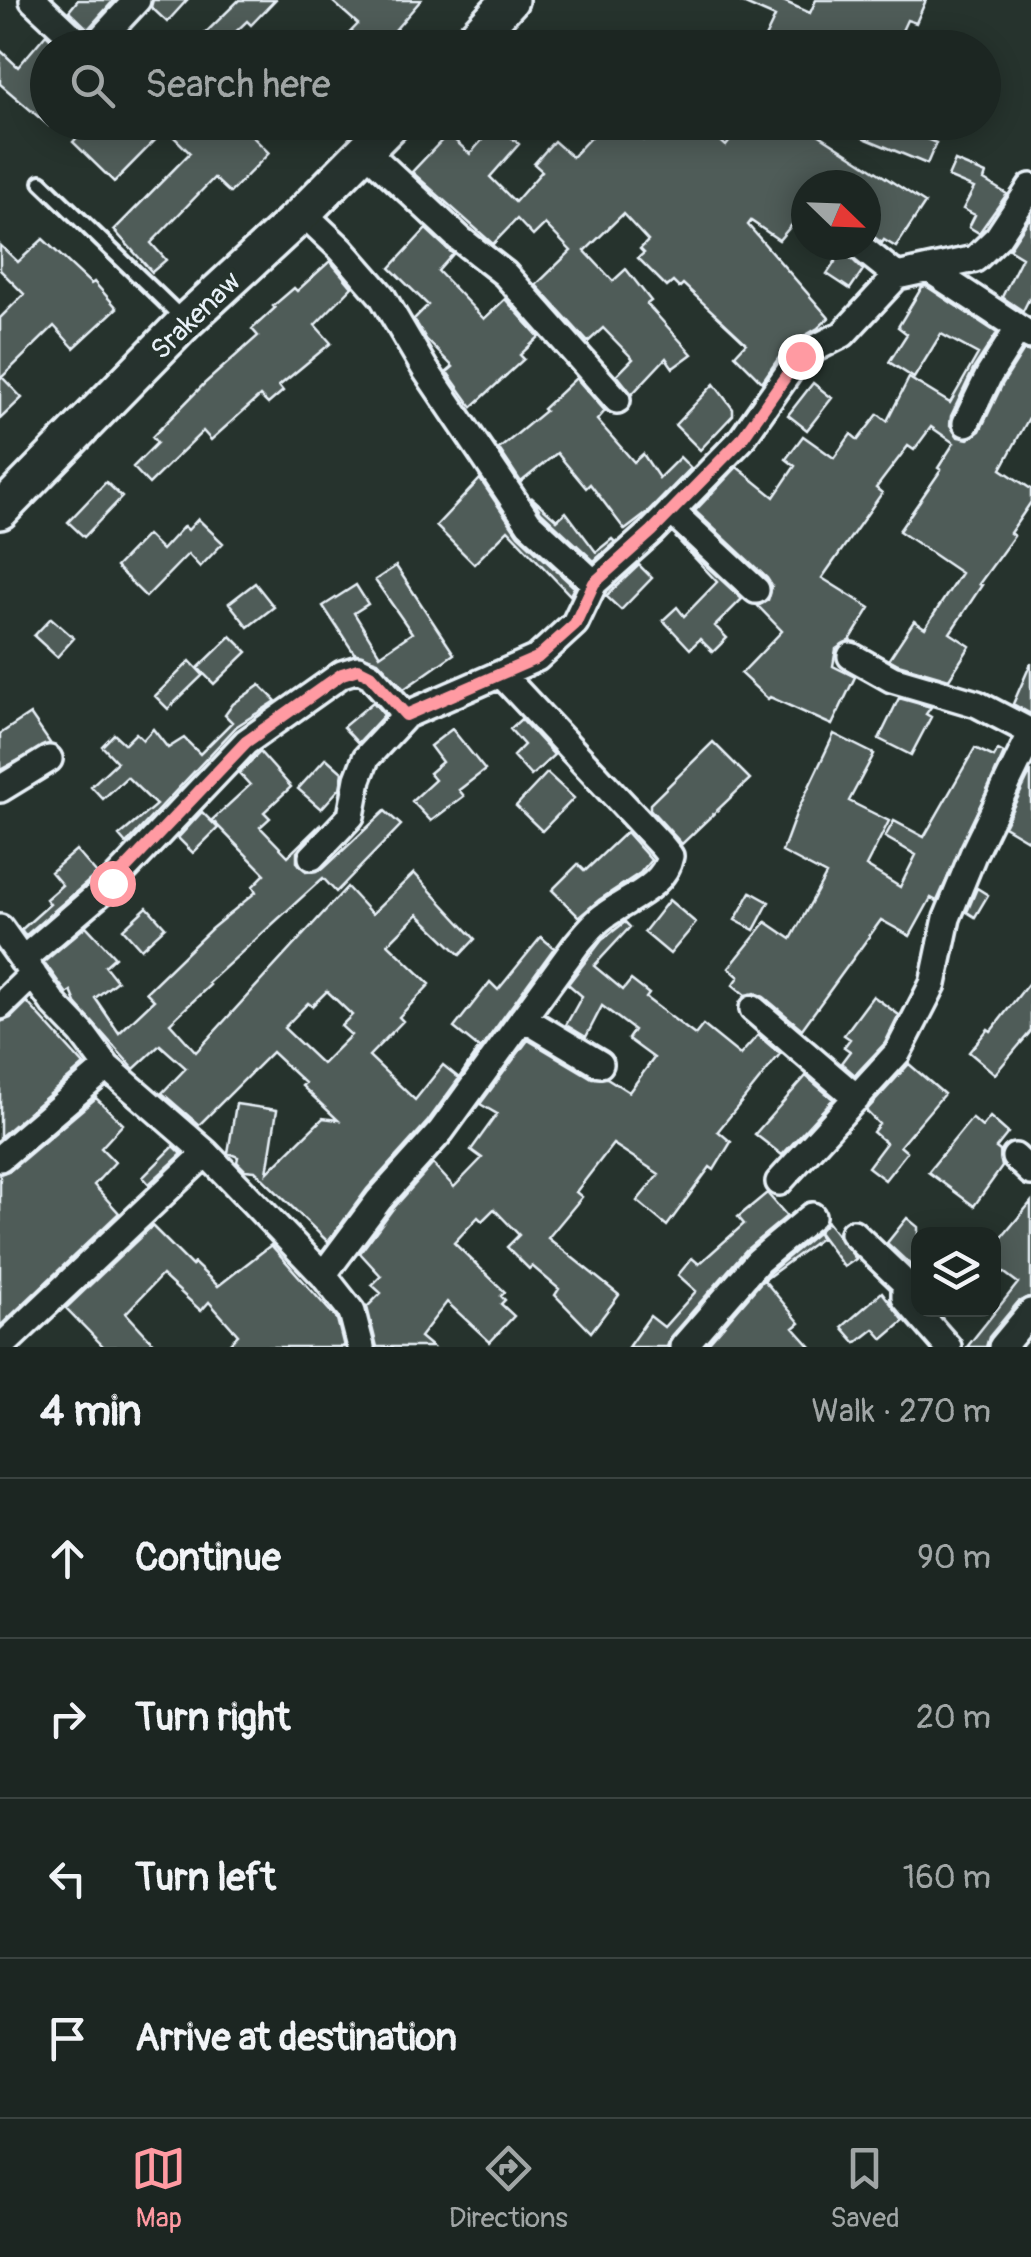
<!DOCTYPE html>
<html lang="en">
<head>
<meta charset="utf-8">
<style>
	body { margin:0; font-family:Pangolin,sans-serif; background:#252e2a; color:#f1f3f6 }
	.controls { position:absolute; right:30px; bottom:30px; display:grid; overflow:hidden; border-radius:20px; box-shadow:0 5px 25px #0003 }
	.controls button { width:90px; height:90px; display:grid; place-items:center; padding:0; border:0; border-bottom:2px solid #3a4340; background:#1c2622; color:#f1f3f6; font:50px sans-serif }
	.compass { position:absolute; left:791px; top:170px; width:90px; height:90px; border-radius:50%; background:#1c2622; box-shadow:0 5px 25px #0003; rotate:113deg }
	.stop { position:absolute; width:30px; height:30px; margin:-22px; border:8px solid #ff9aa2; border-radius:50%; background:#fff }
	.stop.end { background:#ff9aa2; border-color:#fff; box-shadow:0 2px 10px #0008 }
	.list { margin:0; padding:0; list-style:none }
	h2 { display:flex; justify-content:space-between; align-items:center; height:130px; margin:0; padding:0 40px; font-size:42px }
	h2 small { font-size:32px; font-weight:400; color:#a0a5a5 }
	.list li { display:grid; grid-template-columns:65px 1fr auto; gap:30px; align-items:center; box-sizing:border-box; height:160px; padding:0 40px; border-top:2px solid #3a4340 }
	.list b { display:block; font-size:38px; white-space:nowrap }
	.list em { font-size:32px; font-style:normal; color:#a0a5a5 }
	.icon { flex:none; width:55px; height:55px; fill:none; stroke:currentColor; stroke-width:2; stroke-linecap:round; stroke-linejoin:round }
	.map { position:relative; flex:none; width:1031px; height:1347px; overflow:hidden }
	.search { position:absolute; background:#1c2622; box-shadow:0 5px 25px #0003; left:30px; right:30px; top:30px; height:110px; display:flex; align-items:center; gap:25px; box-sizing:border-box; padding:0 35px; border-radius:55px; color:#a0a5a5; font-size:38px }
	.sheet { height:770px; background:#1c2622 }
	nav { display:flex; justify-content:space-around; align-items:center; box-sizing:border-box; height:140px; border-top:2px solid #3a4340; background:#1c2622; font-size:28px; color:#a0a5a5 }
	nav a { display:grid; justify-items:center; gap:5px }
	nav .on { color:#ff9aa2 }
	.map>svg:first-child { display:block }
	.building { fill:#505c59; stroke:#e8f1f8; stroke-width:2.5; fill-rule:evenodd }
	.lines { fill:none; stroke-linecap:round; stroke-linejoin:round }
	.service-casing { stroke:#e8f1f8; stroke-width:20 }
	.minor-casing { stroke:#e8f1f8; stroke-width:32 }
	.secondary-casing { stroke:#e8f1f8; stroke-width:42 }
	.service { stroke:#26332d; stroke-width:12 }
	.minor { stroke:#26332d; stroke-width:25 }
	.secondary { stroke:#26332d; stroke-width:35 }
	.route { stroke:#ff9aa2; stroke-width:12 }
	.labels { text-anchor:middle; stroke-width:10; stroke-linejoin:round; paint-order:stroke }
	.street-label { font-size:28px; fill:#e8f1f8; stroke:#26332d }
</style>
</head>
<body>
<div class="map">
<svg width="1031" height="1347" viewBox="0 0 1031 1347">
	<rect width="100%" height="100%" fill="#26332d"/>
	<filter id="ink" filterUnits="userSpaceOnUse"><feTurbulence type="fractalNoise" baseFrequency=".01" numOctaves="2"/><feDisplacementMap in="SourceGraphic" scale="20" xChannelSelector="R" yChannelSelector="G"/><feConvolveMatrix kernelMatrix="1 2 1 2 8 2 1 2 1" color-interpolation-filters="sRGB"/></filter>
	<g filter="url(#ink)">
		<path class="building" d="M78,0H114L88,29L69,11Z
			M153,0H187L167,22L151,7Z
			M239,0H275L251,25L247,21L219,48H190Z
			M331,0H421L382,45L376,40L369,48H335L358,24Z
			M736,0H781L810,13L816,0H926L916,23L907,20L894,48H760L775,17Z
			M46,34L60,48H48V125L0,84V50L18,67Z
			M92,122H238L269,153L230,193L214,178L151,243L166,260L152,272L114,230L190,153L166,129L114,182L73,142Z
			M605,122H624L644,140L661,122H700L726,146L742,125L749,130L760,122H820L815,132L925,203L896,247L884,240L882,243L866,231V185H806V208L779,240L751,221L748,225L829,318L818,328L787,346L762,382L735,355L746,343L683,284L679,288L673,282L667,287L638,258L644,253L640,249L648,241L623,214L585,251L613,281L626,269L651,301L647,304L692,354L673,368L666,358L632,394L617,375L633,359L603,328L588,342L536,285L571,251L545,224L533,236L517,219L493,244L412,172L448,134L470,154L496,124L519,144L490,177L515,202L542,171L534,164L554,141L572,157Z
			M911,122L926,129L922,137L936,143L927,164L828,123Z
			M955,161L986,174L984,180L1007,194L979,233L969,227L975,215L963,209L974,188L948,177Z
			M1031,216V295L1023,311L1002,297L1022,257L1009,249Z
			M426,229L453,254L438,271L484,319L505,299L539,337L520,355L524,359L472,407L447,372L453,367L426,339L414,319L428,305L390,268Z
			M43,239L91,284L94,282L117,308L74,348L54,326L2,377L22,398L0,419V318L24,294L0,270V245L18,262Z
			M843,250L863,270L850,289L827,274Z
			M330,261L352,287L315,325L331,343L279,386L283,391L268,404L260,396L211,440L203,431L149,484L133,467L157,443L152,437L204,384L258,336L252,329L275,308L273,306L294,288L297,291Z
			M926,286L997,333L974,368L951,416L950,425L958,437L968,439L980,431L1003,383L1024,350L1031,352V414L1001,469L1031,489V502L1010,533L1014,536L979,584L982,585L950,633L970,646L949,679L898,664L889,659L914,621L925,628L961,573L899,531L941,470L938,468L954,443L931,427L914,450L908,446L876,488L882,493L822,578L870,608L850,640L836,649L833,666L855,677L832,725L770,697L768,699L741,674L782,631L758,606L768,600L772,586L767,578L695,511L737,467L774,497L795,466L786,459L803,436L834,458L851,434L858,440L878,414L887,421L909,378L950,403L978,354L941,334L914,378L889,362L907,334L898,327L922,287Z
			M576,378L605,411L597,420L634,462L643,454L659,478L680,457L691,468L646,514L625,530L590,484L586,488L557,453L521,482L499,449L545,411L543,409Z
			M813,383L832,398L807,430L788,415Z
			M714,384L733,409V415L700,450L675,425Z
			M480,479L518,535L574,587L570,595L508,530L474,564L436,526Z
			M106,482L122,497L84,537L68,522Z
			M531,497L557,520L566,512L596,552L612,539L615,542L594,561L541,512Z
			M198,519L223,543L200,567L188,554L146,597L116,567L147,535L162,550L184,526L188,530Z
			M675,537L742,599L715,626L727,638L713,652L700,639L690,649L663,620L677,607L684,616L717,582Z
			M639,565L652,578L621,610L606,596Z
			M396,566L454,654L404,689L378,661L354,653L323,606L356,585L368,604L354,613L380,655L412,633L375,580Z
			M255,583L274,607L248,627L229,603Z
			M51,618L74,638L57,657L34,636Z
			M231,636L247,652L214,684L198,668Z
			M190,661L203,675L168,709L155,696Z
			M1031,663V714L1013,704Z
			M260,685L276,701L237,726L126,844L119,836L156,805L127,777L103,799L91,786L117,762L102,746L114,734L125,744L136,733L143,740L153,729L168,748L184,738L200,754L232,722L225,715L233,704Z
			M899,698L931,707L926,714L931,717L911,755L879,739Z
			M373,702L384,715L358,743L343,727Z
			M30,714L50,743L0,770V734Z
			M521,719L554,755L531,776L513,756L524,745L510,729Z
			M452,729L485,770L459,790L464,796L431,821L412,801L435,780L429,773L442,762L430,746Z
			M834,734L874,754L849,801L889,821L866,866L900,887L916,855L885,837L894,821L924,837L975,748L994,757L998,750L1004,753L937,901L931,898L910,936L881,920L802,1029L764,997L755,993L745,995L733,985L739,977L729,968L766,922L791,939L826,875L782,852L796,814Z
			M713,742L750,779L682,844L650,809V804Z
			M260,752L291,787L264,812L270,818L260,827L288,856L321,824L297,852V862L307,872L323,869L385,811L401,825L336,892L323,878L208,983L210,985L170,1023L196,1052L347,887L372,914L414,873L475,939L460,955L418,914L388,944L430,984L399,1017L403,1021L369,1056L415,1100L443,1065L459,1078L479,1048L454,1028L490,982L498,990L541,937L554,948L428,1121L367,1189L328,1242L255,1171L245,1170L237,1162L238,1157L228,1153L236,1104L277,1110L267,1173L323,1118L338,1120L302,1086L305,1083L272,1052L199,1125L162,1093L186,1068L160,1045L134,1069L77,1005L71,991L67,994L44,962L86,926L115,957L105,966L117,981L95,998L119,1033L154,1000L146,992L211,929L256,892L253,886L265,874L212,820L250,785L239,773ZM327,991L352,1015L341,1026L351,1035L322,1064L284,1028L308,1003L312,1006Z
			M326,758L343,773L340,788L321,809L298,789Z
			M1031,771V842L1004,826Z
			M547,773L574,798L542,831L516,806Z
			M202,812L218,828L193,853L178,838Z
			M626,832L651,860L640,873L599,900L579,917L552,890L578,864L585,871Z
			M76,850L97,874L25,936L21,930L50,904L46,899L62,885L51,872Z
			M977,888L988,895L975,917L967,912Z
			M751,892L769,902L754,930L735,920Z
			M669,900L696,923L670,954L644,932Z
			M147,907L165,927L141,949L123,929Z
			M625,922L630,927L594,966L623,990L631,980L649,994L646,998L695,1035L703,1025L740,1055L758,1035L780,1054L718,1131L731,1142L714,1170L710,1167L667,1226L637,1201L659,1174L613,1144L576,1192L582,1197L548,1238L619,1295L591,1332L555,1295L559,1289L532,1266L529,1269L507,1247L519,1235L494,1209L482,1221L478,1217L454,1243L505,1292L501,1296L505,1300L501,1304L514,1316L490,1342L447,1302L420,1337L432,1347H377L367,1307L381,1293L372,1285L381,1276L360,1253L392,1210L433,1164L454,1187L482,1158L471,1150L497,1114L480,1104L528,1040L592,1078H607L629,1092L654,1058L628,1039L634,1030L602,1006L586,1037L566,1025L582,996L568,984L602,940Z
			M1031,980V1031L995,1074L969,1052L988,1029L991,1031Z
			M873,996L899,1015L885,1043L855,1075L841,1063L850,1051L844,1047L850,1039L844,1035Z
			M27,1002L84,1065L0,1137V1022L11,1018Z
			M909,1064L944,1094L900,1146L907,1152L885,1180L868,1167L886,1143L873,1132L879,1124L866,1111Z
			M806,1076L833,1099L782,1155L755,1134Z
			M96,1098L123,1124L101,1148L115,1162L94,1185L119,1213L0,1326V1174L11,1170Z
			M990,1117L1008,1133L996,1148L1000,1151L1002,1167L974,1206L928,1172L972,1118L982,1127Z
			M174,1146L182,1154L149,1184L143,1177Z
			M767,1193L787,1216L746,1250L671,1336L667,1347H628L650,1316L664,1327L696,1291L678,1275L692,1258L699,1264L744,1224L738,1217Z
			M1031,1202V1296L1018,1302L989,1337L986,1347H967L1018,1283L994,1265V1247Z
			M907,1218L918,1227V1272L887,1243Z
			M827,1222L856,1259L844,1267L818,1232Z
			M152,1226L192,1266L194,1263L218,1286L271,1245L337,1319L344,1347H226L238,1335L209,1302L201,1311L162,1275L126,1313L157,1347H104L66,1308Z
			M817,1233L821,1238L764,1280L800,1323L794,1328L811,1347H705L769,1273Z
			M882,1292L904,1321L883,1339L874,1329L856,1343L842,1327Z"/>
		<g class="lines">
			<defs>
				<path id="service" d="M41,182L184,320"/>
				<path id="minor" d="M33,0L80,44L89,46L97,43L137,0
					M366,151L460,239L505,274L617,400
					M303,213L341,249L382,296L425,369L529,523L594,583
					M858,245L897,276
					M932,271L1031,336
					M966,423L989,375L1019,328
					M671,511L756,590
					M851,656L892,679L977,704L1031,732
					M0,789L49,759
					M312,857L351,816L358,779L366,758L406,715
					M0,928L54,1004L82,1033L107,1067L206,1153L323,1275L352,1312L361,1347
					M22,960L112,883L246,742L342,674L358,669L370,675L406,715L537,658L575,623L594,583L652,531L741,440L800,356L843,334L897,276L975,259L998,237L1031,187
					M0,1006L33,974
					M753,1009L857,1098
					M523,1018L600,1064
					M1015,1157L1031,1172
					M0,1158L107,1067
					M779,1182L898,1052L933,984L947,918L974,852L1031,734
					M853,1233L905,1283V1298L948,1347
					M323,1275L379,1200L441,1131L577,944C584,936 591,927 599,920C622,900 664,889 670,856L662,846L501,674
					M1,1347L206,1153
					M683,1347L758,1261L812,1216
					M1002,1347L1031,1312"/>
				<path id="secondary" d="M465,48L510,0
					M0,511L186,321L303,213L393,122"/>
			</defs>
			<use href="#service" class="service-casing"/>
			<use href="#minor" class="minor-casing"/>
			<use href="#secondary" class="secondary-casing"/>
			<use href="#service" class="service"/>
			<use href="#minor" class="minor"/>
			<use href="#secondary" class="secondary"/>
		</g>
	</g>
	<g class="lines" filter="url(#ink)">
		<path class="route" d="M112,883L246,742L342,674L358,669L370,675L406,715L537,658L575,624L594,583L652,531L741,440L800,356"/>
	</g>
	<g class="labels">
		<g class="street-label">
			<text transform="translate(195 315) rotate(-44)" y="10">Srakenaw</text>
		</g>
	</g>
</svg>
<div class="controls">
<button><svg class="icon" aria-label="layers" viewBox="0 0 24 24"><path d="M12 4l9 5-9 5-9-5zM3 14l9 5 9-5"/></svg></button>
</div>
<svg class="compass" viewBox="-18 -18 36 36"><path d="M0-13l5 13h-10z" fill="#e53935"/><path d="M0 13l5-13h-10z" fill="#a0a5a5"/></svg>
<div class="stop" style="left:112px;top:883px"></div>
<div class="stop end" style="left:800px;top:356px"></div>
<div class="search"><svg class="icon" aria-label="search" viewBox="0 0 24 24"><circle cx="10" cy="10" r="6"/><path d="M15 15l6 6"/></svg>Search here</div>
</div>
<section class="sheet">
<h2>4 min<small>Walk · 270 m</small></h2>
<ul class="list">
<li><svg class="icon" aria-label="ahead" viewBox="0 0 24 24"><path d="M12 20V5M6 11l6-6 6 6"/></svg><div><b>Continue</b></div><em>90 m</em></li>
<li><svg class="icon" aria-label="right" viewBox="0 0 24 24"><path d="M7 20v-9h11M14 6l5 5-5 5"/></svg><div><b>Turn right</b></div><em>20 m</em></li>
<li><svg class="icon" aria-label="left" viewBox="0 0 24 24"><path d="M17 20v-9H6M10 6l-5 5 5 5"/></svg><div><b>Turn left</b></div><em>160 m</em></li>
<li><svg class="icon" aria-label="arrive" viewBox="0 0 24 24"><path d="M6 21V4h12l-3 4 3 4H6"/></svg><div><b>Arrive at destination</b></div></li>
</ul>
</section>
<nav>
<a class="on"><svg class="icon" aria-label="map" viewBox="0 0 24 24"><path d="M3 6l6-2 6 2 6-2v14l-6 2-6-2-6 2zM9 4v14M15 6v14"/></svg>Map</a>
<a><svg class="icon" aria-label="directions" viewBox="0 0 24 24"><path d="M12 3l9 9-9 9-9-9zM9 14v-3h6M13 9l2 2-2 2"/></svg>Directions</a>
<a><svg class="icon" aria-label="saved" viewBox="0 0 24 24"><path d="M7 4h10v16l-5-4-5 4z"/></svg>Saved</a>
</nav>
</body>
</html>
